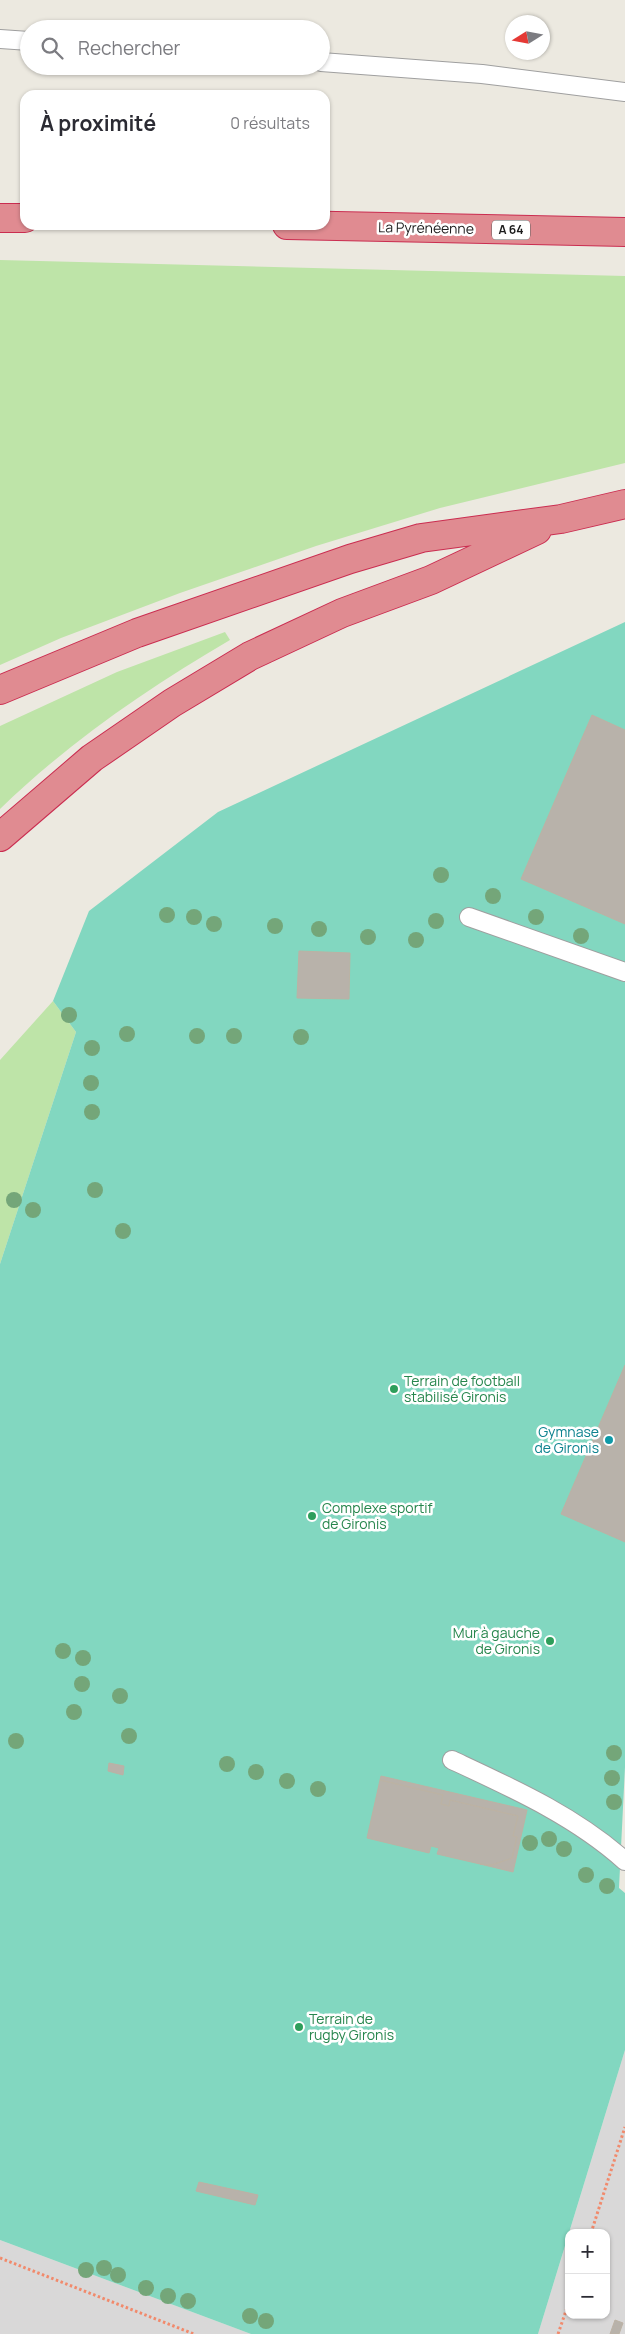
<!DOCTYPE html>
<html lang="fr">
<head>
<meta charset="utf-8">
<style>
	body { margin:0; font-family:Manrope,sans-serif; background:#f7f7f7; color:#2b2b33 }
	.controls { position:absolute; right:15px; bottom:15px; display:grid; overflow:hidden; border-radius:10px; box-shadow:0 1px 4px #0004 }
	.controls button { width:45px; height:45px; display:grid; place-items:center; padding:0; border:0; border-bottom:1px solid #e1e1e2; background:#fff; color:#2b2b33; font:25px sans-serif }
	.compass { position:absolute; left:505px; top:15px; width:45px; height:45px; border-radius:50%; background:#fff; box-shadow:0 1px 4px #0004; rotate:259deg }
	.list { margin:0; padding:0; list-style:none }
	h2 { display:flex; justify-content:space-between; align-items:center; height:65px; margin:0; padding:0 20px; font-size:21px }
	h2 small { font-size:16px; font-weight:400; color:#7c7c81 }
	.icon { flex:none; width:28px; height:28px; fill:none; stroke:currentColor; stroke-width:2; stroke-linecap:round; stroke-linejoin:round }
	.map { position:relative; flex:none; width:625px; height:2334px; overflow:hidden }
	.search { position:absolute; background:#fff; box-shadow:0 1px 4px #0004; left:20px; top:20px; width:310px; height:55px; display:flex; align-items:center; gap:12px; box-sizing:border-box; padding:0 18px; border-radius:28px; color:#7c7c81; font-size:19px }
	.panel { position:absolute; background:#fff; box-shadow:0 1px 4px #0004; left:20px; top:90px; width:310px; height:140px; border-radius:15px }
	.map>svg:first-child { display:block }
	.residential { fill:#d9d8d8 }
	.grass { fill:#bee4a8 }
	.pitch { fill:#82d7c0 }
	.building { fill:#b8b2aa; stroke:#bcb2a4 }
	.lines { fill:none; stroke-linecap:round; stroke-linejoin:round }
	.lane-casing { stroke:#9f9f9f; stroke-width:20 }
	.highway-casing { stroke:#ca2d50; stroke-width:30 }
	.path { stroke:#f18a6c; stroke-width:3; stroke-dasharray:2.5 2.5; stroke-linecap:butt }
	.lane { stroke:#fff; stroke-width:18 }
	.highway { stroke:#e08b91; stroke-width:28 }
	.tree { fill:#74a679 }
	.leisure-dot { fill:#2e9e5b; stroke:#fff; stroke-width:2 }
	.culture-dot { fill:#0f9aa8; stroke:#fff; stroke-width:2 }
	.labels { text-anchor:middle; stroke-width:5; stroke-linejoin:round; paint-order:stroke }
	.shield { fill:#fff; stroke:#5f5f5f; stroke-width:1 }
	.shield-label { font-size:12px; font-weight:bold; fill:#1b1b1b }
	.street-label { font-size:14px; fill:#1b1b1b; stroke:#fff }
	.leisure-label { font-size:14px; fill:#27864d; stroke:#fff; text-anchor:start }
	.culture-label { font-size:14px; fill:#0d838f; stroke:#fff; text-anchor:end }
</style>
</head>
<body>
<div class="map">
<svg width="625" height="2334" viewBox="0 0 625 2334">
	<rect width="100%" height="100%" fill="#ece9e0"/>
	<path class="residential" d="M625,2050V2334H538L569,2233V2315H606V2233H569Z
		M0,2240L251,2334H0Z"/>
	<path class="grass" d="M0,260L625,276V463L440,508L316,546L180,593L61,638L0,665Z
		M225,632L230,640C148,688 69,742 0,809V726L117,672Z
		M53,1001L76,1032L0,1264V1060Z"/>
	<path class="pitch" d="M625,622V1767L619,1888L625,1893V2050L538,2334H251L0,2240V1264L76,1032L53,1001L89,911L218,812Z"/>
	<path class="building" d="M592,715L625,730V924L521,879Z
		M299,951L350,953L349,999L297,998Z
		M625,1365V1542L561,1514Z
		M109,1763L124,1766L123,1775L108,1771Z
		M381,1776L527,1810L513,1872L480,1864L492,1865L512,1858L517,1837L513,1836L518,1816L450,1800L449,1806L441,1804L443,1795L380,1780Z
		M380,1780L443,1795L441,1804L449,1806L450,1800L518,1816L513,1836L517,1837L512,1858L492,1865L480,1864L437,1854L439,1848L431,1846L429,1853L367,1838Z
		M199,2182L258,2195L255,2205L196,2191Z
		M615,2320L623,2323L619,2334H610Z"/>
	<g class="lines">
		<defs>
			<path id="lane" d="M0,39L29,41
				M321,62L482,74L625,92
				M469,917L625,972
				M452,1760C512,1788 575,1816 625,1861"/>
			<path id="highway" d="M0,218H25
				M287,225L625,232
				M0,690L137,633L350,559L421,538L561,519L625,504
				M0,837L92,758L172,703L250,656L342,613L431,580L537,530"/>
		</defs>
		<use href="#lane" class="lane-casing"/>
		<use href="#highway" class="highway-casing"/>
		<path class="path" d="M591,2233L625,2127
			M0,2258L194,2334
			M558,2334L569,2302"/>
		<use href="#lane" class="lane"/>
		<use href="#highway" class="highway"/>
	</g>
	<g class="tree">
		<circle cx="441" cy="875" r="8"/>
		<circle cx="493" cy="896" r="8"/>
		<circle cx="167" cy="915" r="8"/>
		<circle cx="194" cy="917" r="8"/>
		<circle cx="536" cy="917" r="8"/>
		<circle cx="436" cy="921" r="8"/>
		<circle cx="214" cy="924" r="8"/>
		<circle cx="275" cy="926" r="8"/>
		<circle cx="319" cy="929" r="8"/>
		<circle cx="581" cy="936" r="8"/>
		<circle cx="368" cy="937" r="8"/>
		<circle cx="416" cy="940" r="8"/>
		<circle cx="69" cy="1015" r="8"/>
		<circle cx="127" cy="1034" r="8"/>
		<circle cx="197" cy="1036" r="8"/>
		<circle cx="234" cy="1036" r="8"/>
		<circle cx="301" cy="1037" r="8"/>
		<circle cx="92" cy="1048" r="8"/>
		<circle cx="91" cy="1083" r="8"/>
		<circle cx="92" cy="1112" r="8"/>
		<circle cx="95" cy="1190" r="8"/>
		<circle cx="14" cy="1200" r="8"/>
		<circle cx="33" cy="1210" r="8"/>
		<circle cx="123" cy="1231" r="8"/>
		<circle cx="63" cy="1651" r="8"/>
		<circle cx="83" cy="1658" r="8"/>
		<circle cx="82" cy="1684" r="8"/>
		<circle cx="120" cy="1696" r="8"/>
		<circle cx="74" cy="1712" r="8"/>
		<circle cx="129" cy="1736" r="8"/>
		<circle cx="16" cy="1741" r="8"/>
		<circle cx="614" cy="1753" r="8"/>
		<circle cx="227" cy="1764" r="8"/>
		<circle cx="256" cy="1772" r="8"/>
		<circle cx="612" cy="1778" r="8"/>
		<circle cx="287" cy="1781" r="8"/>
		<circle cx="318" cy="1789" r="8"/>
		<circle cx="614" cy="1802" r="8"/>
		<circle cx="549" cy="1839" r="8"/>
		<circle cx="530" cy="1843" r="8"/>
		<circle cx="564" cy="1849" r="8"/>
		<circle cx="586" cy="1875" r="8"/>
		<circle cx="607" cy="1886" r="8"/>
		<circle cx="104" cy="2268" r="8"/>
		<circle cx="86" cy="2270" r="8"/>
		<circle cx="118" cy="2275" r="8"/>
		<circle cx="146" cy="2288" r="8"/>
		<circle cx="168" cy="2296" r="8"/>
		<circle cx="188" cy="2301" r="8"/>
		<circle cx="250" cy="2316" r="8"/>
		<circle cx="266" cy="2321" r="8"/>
	</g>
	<g class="leisure-dot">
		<circle cx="394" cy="1389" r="5"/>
		<circle cx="312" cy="1516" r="5"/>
		<circle cx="550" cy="1641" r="5"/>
		<circle cx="299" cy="2027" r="5"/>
	</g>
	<circle class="culture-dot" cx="609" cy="1440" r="5"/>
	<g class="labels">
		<rect class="shield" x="492" y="220.5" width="38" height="19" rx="4"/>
		<g class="shield-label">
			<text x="511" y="234">A 64</text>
		</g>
		<g class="street-label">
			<text transform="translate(426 228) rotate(1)" y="5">La Pyrénéenne</text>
		</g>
		<g class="leisure-label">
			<text x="404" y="1386">Terrain de football<tspan x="404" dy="16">stabilisé Gironis</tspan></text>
			<text x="322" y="1513">Complexe sportif<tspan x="322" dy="16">de Gironis</tspan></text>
			<text x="540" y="1638" text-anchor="end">Mur à gauche<tspan x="540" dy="16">de Gironis</tspan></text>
			<text x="309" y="2024">Terrain de<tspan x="309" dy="16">rugby Gironis</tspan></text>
		</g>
		<g class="culture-label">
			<text x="599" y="1437">Gymnase<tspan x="599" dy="16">de Gironis</tspan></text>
		</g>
	</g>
</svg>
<div class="controls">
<button>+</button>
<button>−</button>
</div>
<svg class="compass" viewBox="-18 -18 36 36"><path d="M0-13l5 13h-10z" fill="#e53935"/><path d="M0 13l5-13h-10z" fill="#7c7c81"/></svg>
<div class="search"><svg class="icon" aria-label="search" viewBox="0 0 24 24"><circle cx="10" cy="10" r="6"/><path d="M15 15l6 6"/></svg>Rechercher</div>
<section class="panel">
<h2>À proximité<small>0 résultats</small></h2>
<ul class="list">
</ul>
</section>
</div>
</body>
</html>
